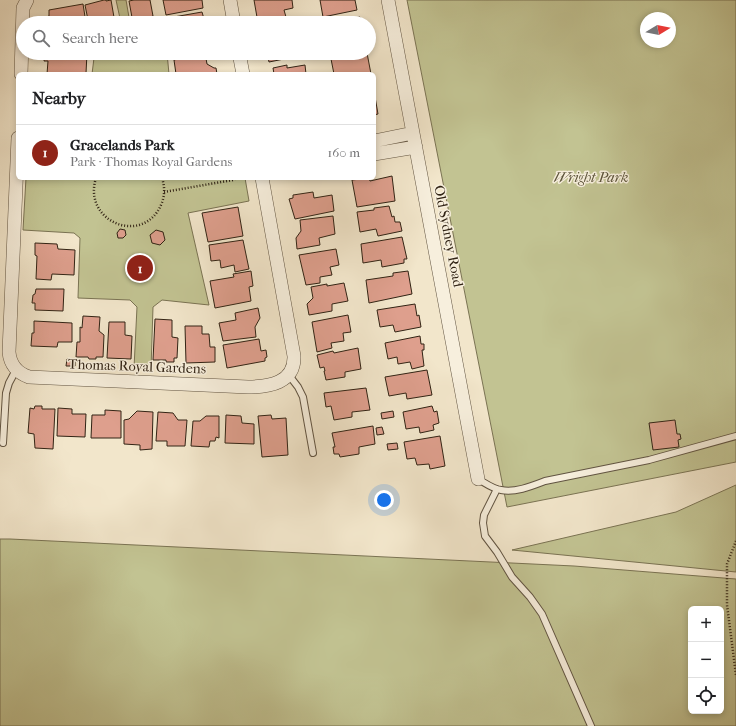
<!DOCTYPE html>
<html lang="en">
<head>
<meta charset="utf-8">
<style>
	body { margin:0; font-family:"IM FELL French Canon",serif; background:#f6f6f6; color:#202124 }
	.controls { position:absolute; right:12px; bottom:12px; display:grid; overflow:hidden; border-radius:6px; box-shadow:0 2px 6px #0003 }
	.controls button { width:36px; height:36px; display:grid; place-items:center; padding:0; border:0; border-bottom:1px solid #e0e0e0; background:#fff; color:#202124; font:20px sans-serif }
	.compass { position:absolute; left:640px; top:12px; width:36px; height:36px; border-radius:50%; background:#fff; box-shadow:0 2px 6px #0003; rotate:80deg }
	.you { position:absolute; left:384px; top:500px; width:14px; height:14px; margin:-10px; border:3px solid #fff; border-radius:50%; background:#1a73e8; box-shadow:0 0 0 6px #1a73e833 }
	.badge { display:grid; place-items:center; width:26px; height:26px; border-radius:50%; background:#8f2418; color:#fff; font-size:13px; font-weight:700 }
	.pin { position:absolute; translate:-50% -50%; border:2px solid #fff; box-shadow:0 1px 4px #0006 }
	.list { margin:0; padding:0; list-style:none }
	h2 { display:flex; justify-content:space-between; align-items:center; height:52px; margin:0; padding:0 16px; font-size:17px }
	h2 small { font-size:13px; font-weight:400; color:#757577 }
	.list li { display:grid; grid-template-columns:26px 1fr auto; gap:12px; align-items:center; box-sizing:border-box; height:56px; padding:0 16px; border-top:1px solid #e0e0e0 }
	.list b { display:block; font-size:15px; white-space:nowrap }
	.list p { margin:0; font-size:13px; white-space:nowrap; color:#757577 }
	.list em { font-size:13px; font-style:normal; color:#757577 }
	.icon { flex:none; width:22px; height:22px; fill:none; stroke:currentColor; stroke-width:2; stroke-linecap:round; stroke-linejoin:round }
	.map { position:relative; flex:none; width:736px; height:726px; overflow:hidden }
	.search { position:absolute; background:#fff; box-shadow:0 2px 6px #0003; left:16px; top:16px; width:360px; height:44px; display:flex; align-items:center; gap:10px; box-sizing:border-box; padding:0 14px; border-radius:22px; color:#757577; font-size:15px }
	.panel { position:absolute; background:#fff; box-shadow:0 2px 6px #0003; left:16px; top:72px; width:360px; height:108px; border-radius:6px }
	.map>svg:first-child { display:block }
	.green { fill:#c2c392; stroke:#7a7353; fill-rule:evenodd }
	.building { fill:#de9f8d; stroke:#312314 }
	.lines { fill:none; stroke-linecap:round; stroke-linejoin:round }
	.lane-casing { stroke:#615442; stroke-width:8 }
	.street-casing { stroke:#615442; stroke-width:14 }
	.path { stroke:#312314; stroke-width:2.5; stroke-dasharray:1 2; stroke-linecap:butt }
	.lane { stroke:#f7efdd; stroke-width:6 }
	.street { stroke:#f7efdd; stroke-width:13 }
	.labels { text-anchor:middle; stroke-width:3; stroke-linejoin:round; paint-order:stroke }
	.park-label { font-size:14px; font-style:italic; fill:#5c533a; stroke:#f7efdd }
	.street-label { font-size:14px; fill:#312314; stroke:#f7efdd }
</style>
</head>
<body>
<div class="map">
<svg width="736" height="726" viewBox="0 0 736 726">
	<rect width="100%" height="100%" fill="#f2e6cb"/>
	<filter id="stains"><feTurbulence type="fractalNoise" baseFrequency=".005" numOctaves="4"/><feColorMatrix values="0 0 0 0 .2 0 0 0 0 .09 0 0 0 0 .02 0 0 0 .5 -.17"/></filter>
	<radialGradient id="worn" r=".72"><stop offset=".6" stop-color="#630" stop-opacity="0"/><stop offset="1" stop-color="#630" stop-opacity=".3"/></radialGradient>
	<path class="green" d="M116,0H126L130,23H121Z
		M407,0H736V462L507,507ZM646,18H670V42H646Z
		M122,53H167L169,74H92L94,58Z
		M26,178H245L249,201L188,213L209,305L162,300L153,307L151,369L134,368L137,307L130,300L78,298L80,238L74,233L23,230Z
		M736,485V572L512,550L676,512Z
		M0,539H10L574,566L736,579V726H0ZM691,609H721V711H691Z"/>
	<path class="building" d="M104,0H106V1L111,0L115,23H90L89,19L88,20L85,5Z
		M134,0H150L153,16L147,18L148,23H133L129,1Z
		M163,0H202L203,8L166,15Z
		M254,0H292L293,8L284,10L286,17L273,20V23H258Z
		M320,0H355L357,10L323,17Z
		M83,4L86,23H48L47,17L49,16V10Z
		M202,12L204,19L206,18L207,23H169L168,18Z
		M360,17L361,23H324Z
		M45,53H87L86,73L84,74H47L48,61H44Z
		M205,53L207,64L214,68H216L217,74H176L174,60L190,56V54Z
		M267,53H304V55L269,62Z
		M321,53H338L321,56Z
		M367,53L371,74H334L331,59Z
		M287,65V68L305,65L306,74H274L273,68Z
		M374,91L378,114L374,115Z
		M392,176L395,201L357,207L352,180L369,178L370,181Z
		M313,192L314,198L332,195L334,211L295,219L289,199L293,198V195Z
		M389,206L392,217L394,216L395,222H400L402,231L378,236L376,229L360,232L357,212L374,210V208Z
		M238,207L243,236L208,242L202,213Z
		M333,216L335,234L319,238L320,245L297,249L296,238L301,231L300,220Z
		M120,229L125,230L126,235L123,238H118L117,233Z
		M156,230L163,232L165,240L160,245L152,243L150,235Z
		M402,237L407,259H404V263L382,267L381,260L363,263L361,244Z
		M243,240L249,269L235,272L234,265L221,268L220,260L211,261L209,245Z
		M35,243L57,244L58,249L75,250L74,275L52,274L51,280L36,279L37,256L35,255Z
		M336,249L339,265L330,267L332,275L320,277V283L306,285L299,255Z
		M251,271L253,286L249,287L251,301L215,308L210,281L234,277L233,274Z
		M408,271L412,294L369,303L366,280L393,276V273Z
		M344,283L348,301L332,304V311L309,315L307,304L313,298L311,287L327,284V286Z
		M36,289H64L63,311L35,310V303H32L33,295L35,294Z
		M415,304L417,316L419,315L421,327L395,332L393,325L380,327L377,310Z
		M258,308L260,318L255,327L256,337L223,341L219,323L236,320L235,313Z
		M348,315L351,332L343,333L344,341L331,343L332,348L317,352L312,322Z
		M83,316L100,317L99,331L104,335L103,357H96V359H89L88,357H76L77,342H80V327L82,328Z
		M155,319L172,320V337L178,338L177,358H174V362H166V360H153Z
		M34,321L72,323V342H58L57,347L31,346L32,333H34Z
		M109,322H125V335L132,336L131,359L107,358Z
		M185,326H202V334H209L210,347H215V362L186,363Z
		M420,336L421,344H424V350H422L424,366L412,369L410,362L398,364L397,357L388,359L385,343Z
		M259,339L261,351L266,350L267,357L265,358V361L227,368L223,345Z
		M358,348L361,369L345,372V377L326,380L324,371H325L324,367L320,368L317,355L333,351L334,353Z
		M67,359H75V366H66Z
		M427,370L432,395L407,399L406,393L389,396L385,377Z
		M366,388L370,410L352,412V417L334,420L331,406L326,407L324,393Z
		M35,406H42V409H55L53,449L35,448L34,434L28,433L30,408L34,409Z
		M432,406L434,412L437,411L439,423L433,425L434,430L420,433L419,427L406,429L403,412Z
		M58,408L72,409V414H86L85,437L57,436Z
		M105,410L121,411V438H91L92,415H105Z
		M137,411L153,412L152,449L140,450V445L124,444V420L129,419Z
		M393,411L394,417L382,419L381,413Z
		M158,412L173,413L178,420H187L185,446H167V441H156Z
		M226,415L241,416L242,423L254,424V444L225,443Z
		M271,415L272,419L286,418L288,455L262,457L258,416Z
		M206,416H219V438L216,437L215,441H210L209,447L191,446L193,421H200Z
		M675,420L677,434H680L681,439L678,440L679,447L653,450L649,423Z
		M373,426L375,444L359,447V454L340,457L339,454H334L333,447H335L332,433Z
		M382,427L384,434L377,435L376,428Z
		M440,436L445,466L430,469L429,464L417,465L415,458L407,459L404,442Z
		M397,443L398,449L388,450L387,444Z"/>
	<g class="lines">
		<defs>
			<path id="lane" d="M288,374L298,387L303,397L313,453
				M3,443L6,393L9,383L16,370
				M478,479C485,483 493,489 501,490C515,493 532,486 545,481L649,460L736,436
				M497,489L484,515L483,523L485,536L497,552L512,577L530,597L542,614L591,726"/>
			<path id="street" d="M230,0L234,23
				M388,0L478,479
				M239,53L243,74
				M21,74L23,8L27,0
				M18,138L9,352C10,364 17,373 29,377L248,387C269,387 295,383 294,356L262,178
				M374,141L413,133
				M374,154L416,147"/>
		</defs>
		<use href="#lane" class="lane-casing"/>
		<use href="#street" class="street-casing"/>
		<path class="path" d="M96,178C82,222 143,246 161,205C165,196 165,187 162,178
			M164,192L233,180L237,178
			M736,541L727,564V605L736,675"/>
		<use href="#lane" class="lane"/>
		<use href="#street" class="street"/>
	</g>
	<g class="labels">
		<g class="park-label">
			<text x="591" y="182">Wright Park</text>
		</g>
		<g class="street-label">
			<text transform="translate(449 236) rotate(79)" y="5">Old Sydney Road</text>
			<text transform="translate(137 366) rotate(2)" y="5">Thomas Royal Gardens</text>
		</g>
	</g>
	<rect width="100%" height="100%" filter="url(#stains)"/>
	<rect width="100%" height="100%" fill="url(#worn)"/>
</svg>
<div class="controls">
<button>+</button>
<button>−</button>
<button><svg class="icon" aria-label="locate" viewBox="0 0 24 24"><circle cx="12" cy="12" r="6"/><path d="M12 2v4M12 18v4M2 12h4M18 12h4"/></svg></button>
</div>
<svg class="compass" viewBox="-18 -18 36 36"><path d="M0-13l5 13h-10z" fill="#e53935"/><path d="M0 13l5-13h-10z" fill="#757577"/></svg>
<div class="you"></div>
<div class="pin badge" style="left:140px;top:268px">1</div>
<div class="search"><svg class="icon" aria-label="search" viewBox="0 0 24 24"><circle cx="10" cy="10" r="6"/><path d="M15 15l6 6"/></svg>Search here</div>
<section class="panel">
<h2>Nearby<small></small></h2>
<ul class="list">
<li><span class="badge">1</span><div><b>Gracelands Park</b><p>Park · Thomas Royal Gardens</p></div><em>160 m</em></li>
</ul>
</section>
</div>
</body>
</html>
